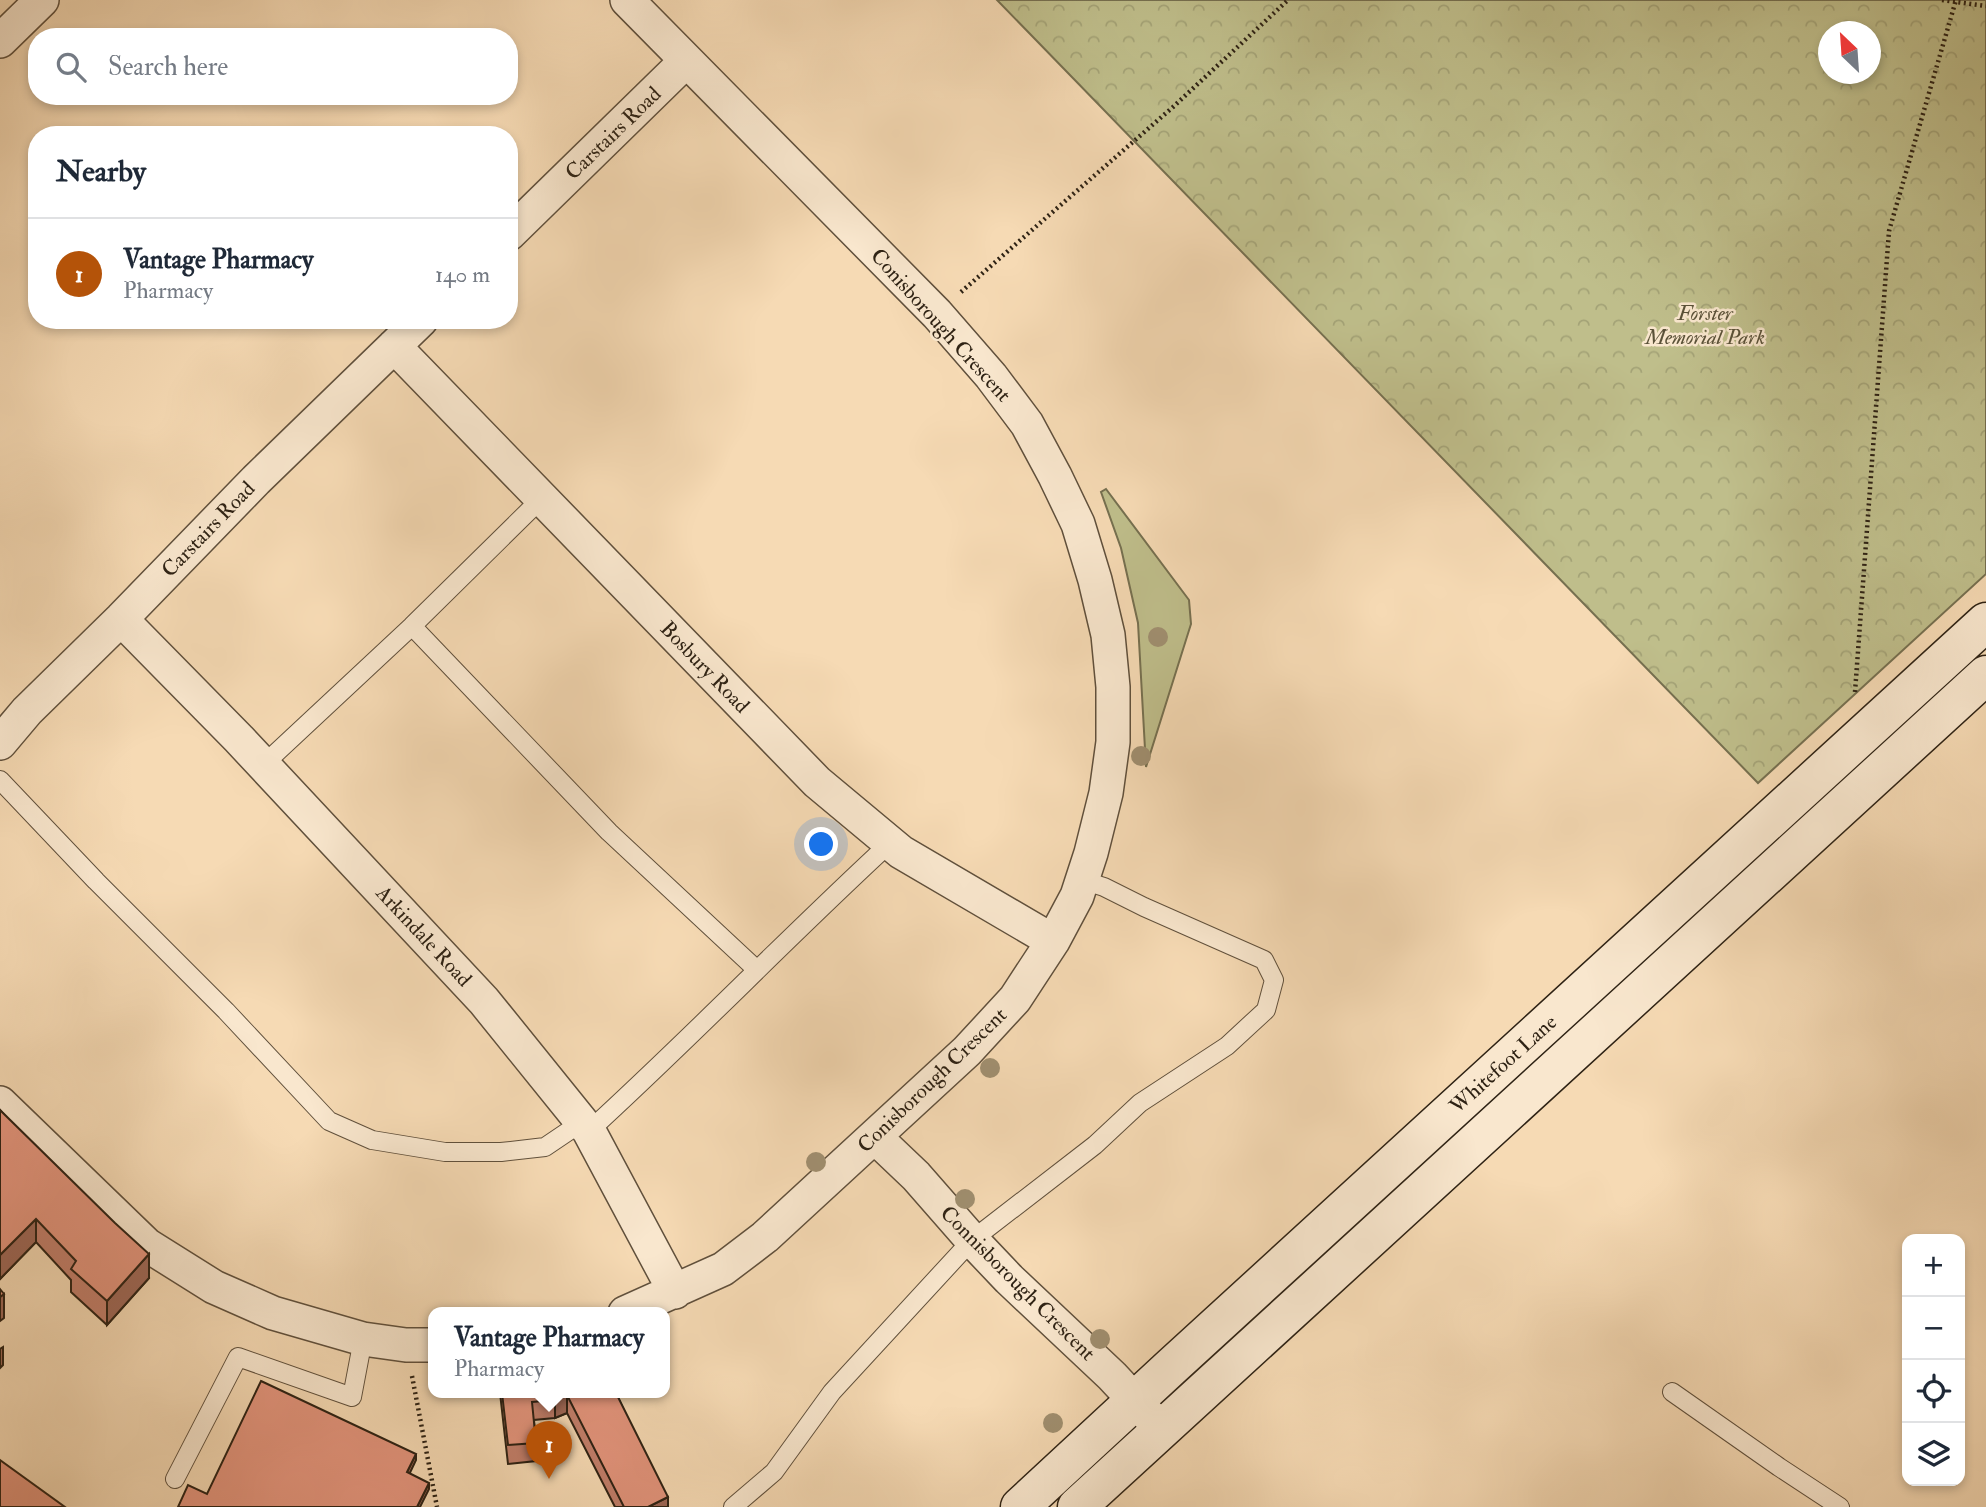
<!DOCTYPE html>
<html lang="en">
<head>
<meta charset="utf-8">
<style>
	body { margin:0; font-family:"IM FELL Double Pica",serif; background:#f6f6f7; color:#1f2937 }
	.controls { position:absolute; right:21px; bottom:21px; display:grid; overflow:hidden; border-radius:14px; box-shadow:0 4px 10px #0003 }
	.controls button { width:63px; height:63px; display:grid; place-items:center; padding:0; border:0; border-bottom:2px solid #e0e1e3; background:#fff; color:#1f2937; font:35px sans-serif }
	.compass { position:absolute; left:1818px; top:21px; width:63px; height:63px; border-radius:50%; background:#fff; box-shadow:0 4px 10px #0003; rotate:335deg }
	.you { position:absolute; left:822px; top:845px; width:24px; height:24px; margin:-18px; border:5px solid #fff; border-radius:50%; background:#1a73e8; box-shadow:0 0 0 10px #1a73e833 }
	.badge { display:grid; place-items:center; width:46px; height:46px; border-radius:50%; background:#b45309; color:#fff; font-size:23px; font-weight:700 }
	.pin { position:absolute; translate:-50% -58px; filter:drop-shadow(0 2px 4px #0008) }
	.pin::after { content:''; position:absolute; top:37px; width:24px; height:21px; background:inherit; clip-path:polygon(0 0,100% 0,50% 100%) }
	.popup { position:absolute; left:428px; top:1307px; width:242px; height:91px; box-sizing:border-box; display:grid; place-content:center; border-radius:14px; background:#fff; filter:drop-shadow(0 2px 5px #0005); font-size:23px; white-space:nowrap; color:#747a83 }
	.popup b { font-size:26px; color:#1f2937 }
	.popup::after { content:''; position:absolute; left:50%; top:100%; margin-left:-14px; border:14px solid transparent; border-top-color:#fff }
	.list { margin:0; padding:0; list-style:none }
	h2 { display:flex; justify-content:space-between; align-items:center; height:91px; margin:0; padding:0 28px; font-size:30px }
	h2 small { font-size:23px; font-weight:400; color:#747a83 }
	.list li { display:grid; grid-template-columns:46px 1fr auto; gap:21px; align-items:center; box-sizing:border-box; height:112px; padding:0 28px; border-top:2px solid #e0e1e3 }
	.list b { display:block; font-size:26px; white-space:nowrap }
	.list p { margin:0; font-size:23px; white-space:nowrap; color:#747a83 }
	.list em { font-size:23px; font-style:normal; color:#747a83 }
	.icon { flex:none; width:38px; height:38px; fill:none; stroke:currentColor; stroke-width:2; stroke-linecap:round; stroke-linejoin:round }
	.map { position:relative; flex:none; width:1986px; height:1507px; overflow:hidden }
	.search { position:absolute; background:#fff; box-shadow:0 4px 10px #0003; left:28px; top:28px; width:490px; height:77px; display:flex; align-items:center; gap:18px; box-sizing:border-box; padding:0 24px; border-radius:28px; color:#747a83; font-size:26px }
	.panel { position:absolute; background:#fff; box-shadow:0 4px 10px #0003; left:28px; top:126px; width:490px; height:203px; border-radius:28px }
	.map>svg:first-child { display:block }
	.grass { fill:#bfbe8b; stroke:#767050; stroke-width:2 }
	.park { fill:url(#park-crowns); stroke:#767050; stroke-width:2; fill-rule:evenodd }
	.lines { fill:none; stroke-linecap:round; stroke-linejoin:round }
	.lane-casing { stroke:#60503c; stroke-width:20 }
	.street-casing { stroke:#60503c; stroke-width:36 }
	.secondary-casing { stroke:#2e2214; stroke-width:41 }
	.path { stroke:#2e2214; stroke-width:4.5; stroke-dasharray:2 3.5; stroke-linecap:butt }
	.lane { stroke:#f9e7ce; stroke-width:18 }
	.street { stroke:#f9e7ce; stroke-width:33 }
	.secondary { stroke:#f9e7ce; stroke-width:38 }
	.tree { fill:#a08f70 }
	.wall { fill:#c27f6b; stroke:#2e2214; stroke-width:2 }
	.shaded-wall { fill:#9e6857; stroke:#2e2214; stroke-width:2 }
	.building { fill:#e2947c; stroke:#2e2214; stroke-width:2 }
	.labels { text-anchor:middle; stroke-width:5; stroke-linejoin:round; paint-order:stroke }
	.street-label { font-size:21px; fill:#2e2214; stroke:#f9e7ce }
	.park-label { font-size:21px; font-style:italic; fill:#5a5138; stroke:#f9e7ce }
</style>
</head>
<body>
<div class="map">
<svg width="1986" height="1507" viewBox="0 0 1986 1507">
	<defs>
		<pattern id="park-crowns" width="20" height="18" patternUnits="userSpaceOnUse" patternTransform="scale(1.75)"><rect width="20" height="18" fill="#bfbe8b"/><path d="M2 6a3 3 0 1 1 6 0M12 15a3 3 0 1 1 6 0" fill="none" stroke="#a4a377"/></pattern>
	</defs>
	<rect width="100%" height="100%" fill="#f6dab4"/>
	<filter id="stains"><feTurbulence type="fractalNoise" baseFrequency=".00286" numOctaves="4"/><feColorMatrix values="0 0 0 0 .2 0 0 0 0 .09 0 0 0 0 .02 0 0 0 .5 -.17"/></filter>
	<radialGradient id="worn" r=".72"><stop offset=".6" stop-color="#630" stop-opacity="0"/><stop offset="1" stop-color="#630" stop-opacity=".3"/></radialGradient>
	<path class="grass" d="M1106,489L1189,600L1191,624L1146,767L1138,623L1121,548L1101,492Z"/>
	<path class="park" d="M997,0H1986V574L1758,783ZM1828,32H1870V74H1828Z"/>
	<g class="lines">
		<defs>
			<path id="lane" d="M412,626L609,832L757,970
				M263,765L412,626L542,498
				M0,780L96,881L226,1011L329,1121L372,1140L445,1152H501L545,1147L582,1122
				M589,1131C692,1037 788,937 890,843
				M1672,1392L1779,1467L1840,1507
				M175,1479L238,1357L352,1397L363,1339
				M733,1507L774,1472L832,1392L972,1240L1095,1145L1140,1103L1227,1046L1266,1010L1274,980L1264,960L1144,907L1104,887L1082,880"/>
			<path id="street" d="M0,41L42,0
				M509,234L686,61
				M394,346L817,782L901,852L1053,941
				M121,619L239,739L484,1001L589,1131L675,1292
				M0,743L27,711L121,619L256,480L421,320
				M0,1103L147,1245L214,1287L273,1313L363,1339L406,1345H434
				M875,1137L916,1176L972,1240L1009,1279L1112,1376L1152,1419
				M625,1313L723,1269L765,1237L967,1051L1015,999L1053,941L1077,896L1091,853L1106,793L1113,742V687L1108,635L1095,580L1078,524L1055,476L1027,424L991,376L937,314L627,0"/>
			<path id="secondary" d="M1020,1507L1170,1368L1986,622
				M1077,1507L1986,675"/>
		</defs>
		<use href="#lane" class="lane-casing"/>
		<use href="#street" class="street-casing"/>
		<use href="#secondary" class="secondary-casing"/>
		<path class="path" d="M1942,0L1986,6
			M961,292L1173,107L1288,0
			M1855,692L1889,231L1956,0
			M412,1376L437,1507"/>
		<use href="#lane" class="lane"/>
		<use href="#street" class="street"/>
		<use href="#secondary" class="secondary"/>
	</g>
	<g class="tree">
		<circle cx="1158" cy="637" r="10"/>
		<circle cx="1141" cy="756" r="10"/>
		<circle cx="990" cy="1068" r="10"/>
		<circle cx="816" cy="1162" r="10"/>
		<circle cx="965" cy="1199" r="10"/>
		<circle cx="1100" cy="1339" r="10"/>
		<circle cx="1053" cy="1423" r="10"/>
	</g>
	<path class="wall" d="M0,1110L149,1278L107,1325L71,1292V1280L36,1242L0,1279Z
		M500,1393H616L668,1507H615L567,1413L555,1418L534,1420L536,1443V1461L508,1464Z"/>
	<path class="shaded-wall" d="M36,1219V1242L0,1279V1255Z
		M149,1254V1278L107,1325V1301Z
		M4,1294V1318L0,1321V1297Z
		M3,1347V1365L0,1368V1349Z
		M567,1395V1413L555,1418V1400Z
		M416,1454V1460L407,1479V1472Z
		M429,1483V1489L420,1507H417Z
		M668,1497V1507H648Z"/>
	<path class="building" d="M0,1110L115,1223L149,1254L107,1301L71,1269L76,1261L36,1219L0,1255Z
		M0,1289L4,1294L0,1297Z
		M261,1381L416,1454L407,1472L429,1483L417,1507H178L188,1485L207,1494Z
		M502,1393H616L668,1497L648,1507H624L567,1395L555,1400L532,1402L536,1443L508,1445Z
		M0,1460L65,1507H0Z"/>
	<g class="labels">
		<g class="street-label">
			<text transform="translate(613 133) rotate(-44)" y="7">Carstairs Road</text>
			<text transform="translate(941 325) rotate(48)" y="7">Conisborough Crescent</text>
			<text transform="translate(208 529) rotate(-46)" y="7">Carstairs Road</text>
			<text transform="translate(705 667) rotate(46)" y="7">Bosbury Road</text>
			<text transform="translate(424 936) rotate(47)" y="7">Arkindale Road</text>
			<text transform="translate(1503 1064) rotate(-42)" y="7">Whitefoot Lane</text>
			<text transform="translate(932 1080) rotate(-44)" y="7">Conisborough Crescent</text>
			<text transform="translate(1018 1283) rotate(45)" y="7">Connisborough Crescent</text>
		</g>
		<g class="park-label">
			<text x="1705" y="320">Forster<tspan x="1705" dy="24">Memorial Park</tspan></text>
		</g>
	</g>
	<rect width="100%" height="100%" filter="url(#stains)"/>
	<rect width="100%" height="100%" fill="url(#worn)"/>
</svg>
<div class="controls">
<button>+</button>
<button>−</button>
<button><svg class="icon" aria-label="locate" viewBox="0 0 24 24"><circle cx="12" cy="12" r="6"/><path d="M12 2v4M12 18v4M2 12h4M18 12h4"/></svg></button>
<button><svg class="icon" aria-label="layers" viewBox="0 0 24 24"><path d="M12 4l9 5-9 5-9-5zM3 14l9 5 9-5"/></svg></button>
</div>
<svg class="compass" viewBox="-18 -18 36 36"><path d="M0-13l5 13h-10z" fill="#e53935"/><path d="M0 13l5-13h-10z" fill="#747a83"/></svg>
<div class="you"></div>
<div class="pin badge" style="left:549px;top:1479px">1</div>
<div class="popup"><b>Vantage Pharmacy</b>Pharmacy</div>
<div class="search"><svg class="icon" aria-label="search" viewBox="0 0 24 24"><circle cx="10" cy="10" r="6"/><path d="M15 15l6 6"/></svg>Search here</div>
<section class="panel">
<h2>Nearby<small></small></h2>
<ul class="list">
<li><span class="badge">1</span><div><b>Vantage Pharmacy</b><p>Pharmacy</p></div><em>140 m</em></li>
</ul>
</section>
</div>
</body>
</html>
